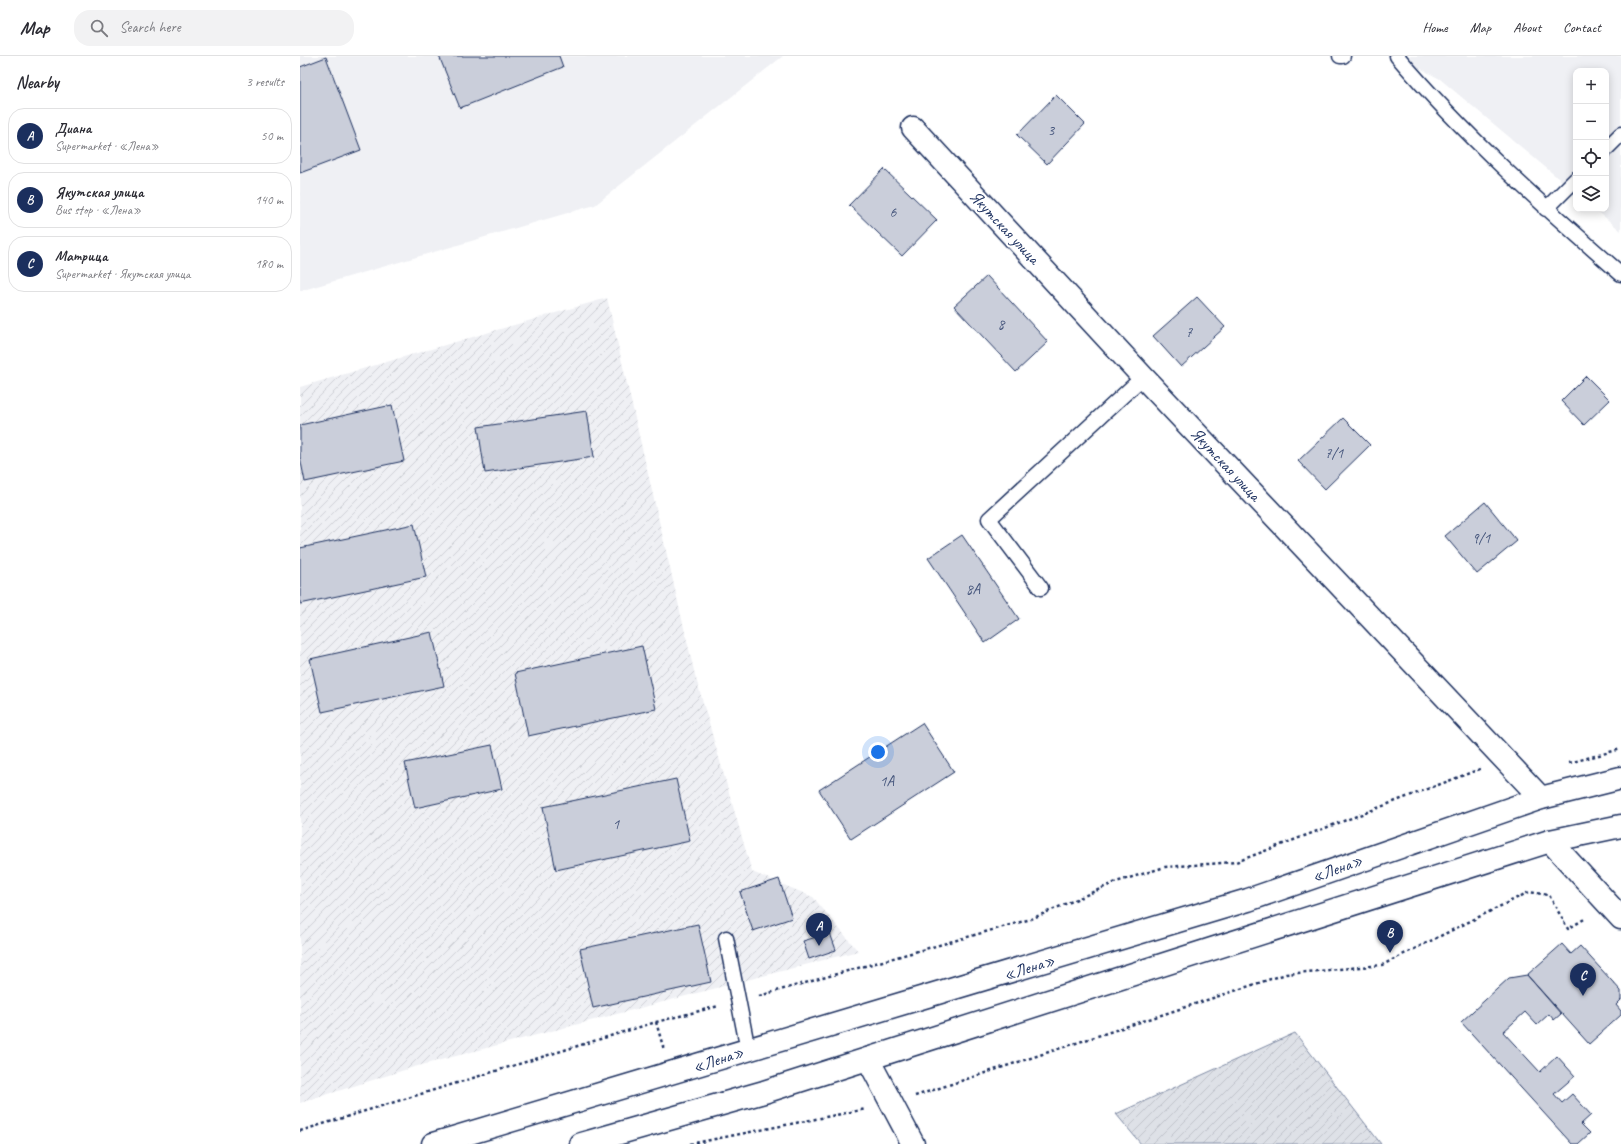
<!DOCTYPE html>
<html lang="en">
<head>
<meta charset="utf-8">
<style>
	body { margin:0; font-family:Caveat,sans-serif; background:#f2f2f3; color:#2b2b33 }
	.controls { position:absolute; right:12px; top:12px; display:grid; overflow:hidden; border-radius:8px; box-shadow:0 2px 10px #0003 }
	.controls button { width:36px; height:36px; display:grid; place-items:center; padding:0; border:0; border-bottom:1px solid #e1e1e2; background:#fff; color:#2b2b33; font:20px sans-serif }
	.you { position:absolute; left:578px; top:696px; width:14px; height:14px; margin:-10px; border:3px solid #fff; border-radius:50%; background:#1a73e8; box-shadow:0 0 0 6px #1a73e833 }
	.badge { display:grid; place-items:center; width:26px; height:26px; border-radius:50%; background:#1b2f5e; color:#fff; font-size:13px; font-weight:700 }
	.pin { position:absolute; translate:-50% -33px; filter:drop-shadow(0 1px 2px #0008) }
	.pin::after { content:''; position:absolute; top:21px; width:14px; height:12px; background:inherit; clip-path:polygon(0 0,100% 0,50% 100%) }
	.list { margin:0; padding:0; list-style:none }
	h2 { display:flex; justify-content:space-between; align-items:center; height:52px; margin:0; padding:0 16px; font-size:17px }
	h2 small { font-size:13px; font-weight:400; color:#7c7c81 }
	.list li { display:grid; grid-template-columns:26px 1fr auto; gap:12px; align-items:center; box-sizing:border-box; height:56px; margin:0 8px 8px; padding:0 8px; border:1px solid #e1e1e2; border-radius:16px }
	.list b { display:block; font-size:15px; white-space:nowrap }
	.list p { margin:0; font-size:13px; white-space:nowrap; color:#7c7c81 }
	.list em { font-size:13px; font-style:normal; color:#7c7c81 }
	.icon { flex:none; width:22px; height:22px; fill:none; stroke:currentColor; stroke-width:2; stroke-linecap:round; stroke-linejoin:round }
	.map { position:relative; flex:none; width:1321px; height:1088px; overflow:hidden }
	header { display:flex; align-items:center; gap:24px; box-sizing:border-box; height:56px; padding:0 20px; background:#fff; border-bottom:1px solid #e1e1e2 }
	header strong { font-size:19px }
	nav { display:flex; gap:22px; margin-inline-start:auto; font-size:14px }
	.search { width:280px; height:36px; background:#f2f2f3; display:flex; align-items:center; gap:10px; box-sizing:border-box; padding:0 14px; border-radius:16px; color:#7c7c81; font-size:15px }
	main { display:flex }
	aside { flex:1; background:#fff }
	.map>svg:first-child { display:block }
	.built { fill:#eff0f4 }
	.industrial { fill:url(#industrial-furrows) }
	.garden { fill:url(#garden-furrows); stroke:#7c88a2 }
	.building { fill:#caceda; stroke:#1b2f5e }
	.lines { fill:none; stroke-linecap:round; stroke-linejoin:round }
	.service-casing { stroke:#1b2f5e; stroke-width:17 }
	.minor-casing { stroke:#1b2f5e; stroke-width:25 }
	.trunk-casing { stroke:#1b2f5e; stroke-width:25 }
	.path { stroke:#1b2f5e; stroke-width:2.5; stroke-dasharray:3 3; stroke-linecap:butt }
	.service { stroke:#fff; stroke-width:14 }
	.minor { stroke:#fff; stroke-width:22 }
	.trunk { stroke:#fff; stroke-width:22 }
	.labels { text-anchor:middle; stroke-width:3.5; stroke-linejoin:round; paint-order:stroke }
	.number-label { font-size:15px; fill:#47577d }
	.street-label { font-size:17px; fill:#1b2f5e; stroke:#fff }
</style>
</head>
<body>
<header>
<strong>Map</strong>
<div class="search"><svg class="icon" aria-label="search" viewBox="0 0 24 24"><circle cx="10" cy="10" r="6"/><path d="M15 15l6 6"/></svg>Search here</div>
<nav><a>Home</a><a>Map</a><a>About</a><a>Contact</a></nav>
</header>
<main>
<aside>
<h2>Nearby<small>3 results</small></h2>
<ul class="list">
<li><span class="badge">A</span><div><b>Диана</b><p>Supermarket · «Лена»</p></div><em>50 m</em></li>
<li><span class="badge">B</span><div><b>Якутская улица</b><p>Bus stop · «Лена»</p></div><em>140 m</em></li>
<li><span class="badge">C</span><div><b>Матрица</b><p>Supermarket · Якутская улица</p></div><em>180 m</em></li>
</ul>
</aside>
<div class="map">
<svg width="1321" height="1088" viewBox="0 0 1321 1088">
	<defs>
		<pattern id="industrial-furrows" width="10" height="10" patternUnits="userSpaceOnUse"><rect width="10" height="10" fill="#eff0f4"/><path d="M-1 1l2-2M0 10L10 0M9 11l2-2" fill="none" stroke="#ccced4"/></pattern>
		<pattern id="garden-furrows" width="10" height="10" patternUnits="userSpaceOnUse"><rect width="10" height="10" fill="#dee1e7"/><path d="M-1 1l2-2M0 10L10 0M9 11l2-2" fill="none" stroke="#bec1c9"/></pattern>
	</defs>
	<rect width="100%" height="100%" fill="#fff"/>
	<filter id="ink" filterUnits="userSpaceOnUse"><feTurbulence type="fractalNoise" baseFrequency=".025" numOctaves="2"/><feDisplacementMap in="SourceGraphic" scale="8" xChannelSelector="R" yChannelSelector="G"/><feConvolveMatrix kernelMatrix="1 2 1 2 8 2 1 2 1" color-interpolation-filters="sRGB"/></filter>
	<g filter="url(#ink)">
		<path class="built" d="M0,0H483L295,149L0,235Z
			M1097,0H1321V175L1295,153H1306V15H1276V137L1140,23Z"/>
		<path class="industrial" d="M307,242L395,619L452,816L513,841L558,895L114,1011L0,1047V331Z"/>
		<path class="garden" d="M995,977L1081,1088H841L816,1058Z"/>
		<path class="building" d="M139,0H259L263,11L160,52Z
			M26,1L61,94L0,117V11Z
			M756,39L785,68L747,108L717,79Z
			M584,113L637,164L602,200L549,149Z
			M687,220L748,286L716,316L654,250Z
			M897,241L925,271L881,311L853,280Z
			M1286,320L1310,344L1284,369L1261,345Z
			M92,349L104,405L5,426L0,401V369Z
			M287,355L294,401L185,417L178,371Z
			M1043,362L1070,389L1025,433L998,405Z
			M1185,446L1217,485L1177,518L1145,480Z
			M114,468L126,521L0,548V492Z
			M662,479L719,563L685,587L628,502Z
			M132,576L144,630L22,656L10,603Z
			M342,590L356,653L228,680L215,617Z
			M622,667L654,716L551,783L519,734Z
			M192,689L202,733L115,752L105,707Z
			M376,723L390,785L256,814L243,751Z
			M479,823L492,862L453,875L440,836Z
			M398,868L411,926L293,952L280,893Z
			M530,877L536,894L509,903L503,885Z
			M1262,888L1271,898L1280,890L1321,935V944L1316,949L1321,955V959L1289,988L1227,919Z
			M1227,919L1261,958L1254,964L1249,958L1237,969L1225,956L1203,976L1240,1016L1257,1000L1275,1020L1254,1038L1262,1047L1272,1038L1291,1059L1281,1068L1290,1077L1278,1088H1272L1161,966L1209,922Z"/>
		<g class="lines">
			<defs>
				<path id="service" d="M1040,0H1043
					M1097,0C1164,79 1243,150 1321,218
					M1306,93L1321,78
					M1246,153L1276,123
					M741,532L689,463L843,321
					M426,882L448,994"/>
				<path id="minor" d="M613,72L843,321L1241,742
					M1250,785L1321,862
					M568,1003L613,1088"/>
				<path id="trunk" d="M133,1088L948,844L1241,742L1321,722
					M281,1088L464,1036L1250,785L1321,770"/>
			</defs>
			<use href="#service" class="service-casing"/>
			<use href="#minor" class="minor-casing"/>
			<use href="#trunk" class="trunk-casing"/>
			<path class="path" d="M1269,707L1321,693
				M459,940L731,863L816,826L865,811L936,806L1180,713
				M356,966L364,994
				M615,1040L986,918L1082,909L1229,836L1249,839L1268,873L1286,862
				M0,1075L356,966L419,950
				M390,1088L566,1053"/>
			<use href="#service" class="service"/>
			<use href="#minor" class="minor"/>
			<use href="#trunk" class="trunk"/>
		</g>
	</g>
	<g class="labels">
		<g class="number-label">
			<text x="751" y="79">3</text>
			<text x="593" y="161">6</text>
			<text x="701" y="273">8</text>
			<text x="889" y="281">7</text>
			<text x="1034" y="402">7/1</text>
			<text x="1181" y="487">9/1</text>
			<text x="673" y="538">8А</text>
			<text x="587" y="730">1А</text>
			<text x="316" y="773">1</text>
		</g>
		<g class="street-label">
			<text transform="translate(705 171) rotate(47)" y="6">Якутская улица</text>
			<text transform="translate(926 408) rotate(47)" y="6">Якутская улица</text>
			<text transform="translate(1037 812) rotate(-20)" y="6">«Лена»</text>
			<text transform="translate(729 911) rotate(-17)" y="6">«Лена»</text>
			<text transform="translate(418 1003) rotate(-18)" y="6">«Лена»</text>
		</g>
	</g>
</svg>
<div class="controls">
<button>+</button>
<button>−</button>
<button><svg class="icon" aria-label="locate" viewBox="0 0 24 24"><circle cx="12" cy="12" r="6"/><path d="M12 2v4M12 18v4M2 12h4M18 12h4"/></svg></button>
<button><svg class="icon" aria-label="layers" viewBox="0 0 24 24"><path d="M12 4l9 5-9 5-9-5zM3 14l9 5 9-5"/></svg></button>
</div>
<div class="you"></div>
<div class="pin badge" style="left:519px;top:890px">A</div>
<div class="pin badge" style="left:1090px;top:897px">B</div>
<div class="pin badge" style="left:1283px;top:940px">C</div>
</div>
</main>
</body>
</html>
